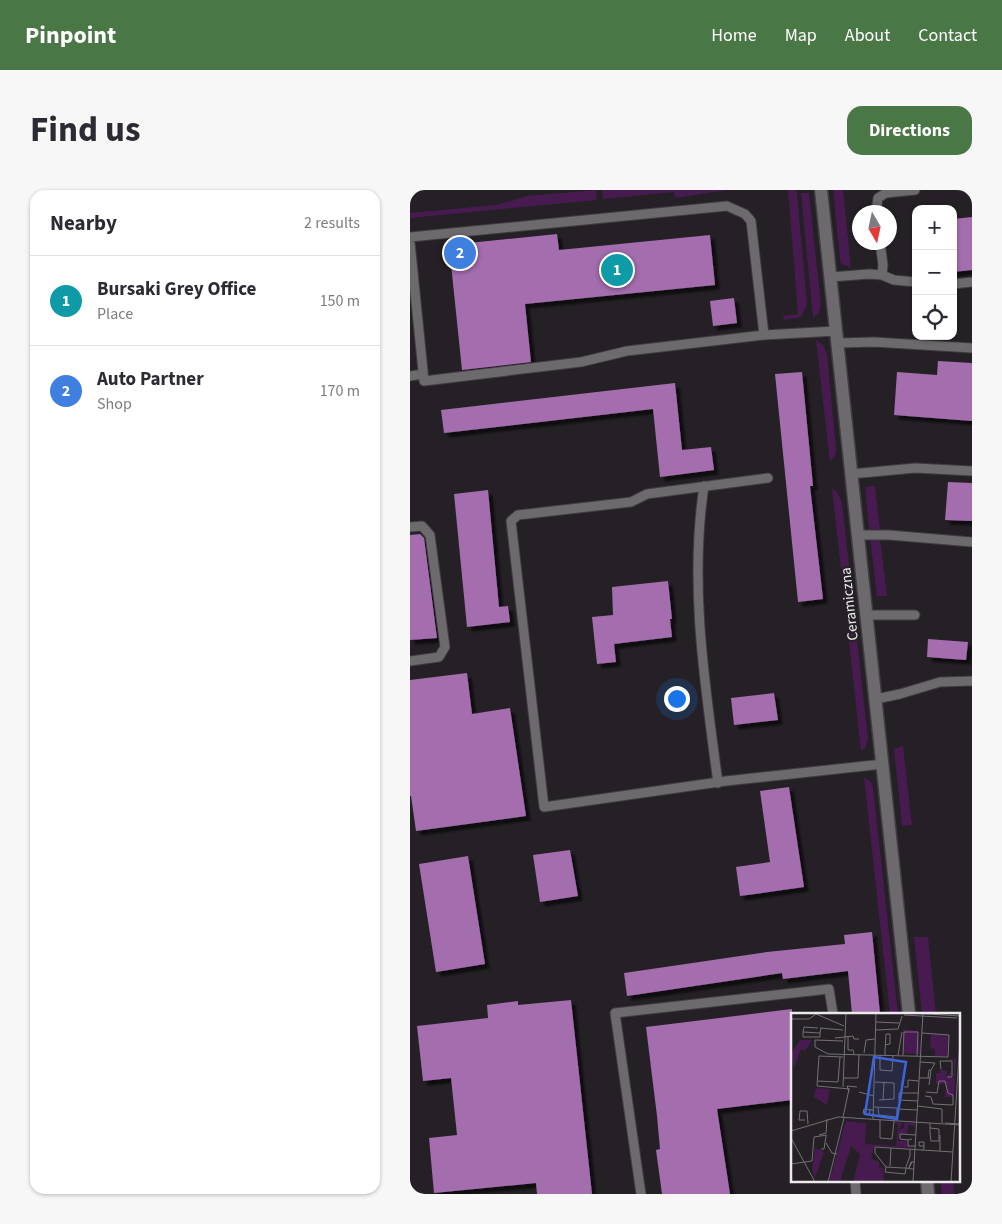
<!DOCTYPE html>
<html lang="en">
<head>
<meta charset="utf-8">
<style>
	body { margin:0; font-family:"Source Sans 3",sans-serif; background:#f7f7f7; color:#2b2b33 }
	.controls { position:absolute; right:15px; top:15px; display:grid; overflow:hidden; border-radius:10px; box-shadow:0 1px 4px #0004 }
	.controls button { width:45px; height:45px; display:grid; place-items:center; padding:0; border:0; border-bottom:1px solid #e1e1e2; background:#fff; color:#2b2b33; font:25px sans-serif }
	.compass { position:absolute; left:442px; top:15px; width:45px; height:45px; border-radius:50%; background:#fff; box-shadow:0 1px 4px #0004; rotate:171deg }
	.you { position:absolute; left:266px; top:508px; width:18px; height:18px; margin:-12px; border:4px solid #fff; border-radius:50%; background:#1a73e8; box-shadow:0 0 0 8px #1a73e833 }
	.badge { display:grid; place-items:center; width:32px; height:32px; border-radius:50%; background:#4a7746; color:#fff; font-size:16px; font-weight:700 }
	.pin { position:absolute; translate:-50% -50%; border:2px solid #fff; box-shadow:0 1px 5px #0006 }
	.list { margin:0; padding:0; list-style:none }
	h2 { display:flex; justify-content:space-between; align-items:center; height:65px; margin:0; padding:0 20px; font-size:21px }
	h2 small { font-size:16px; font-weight:400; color:#7c7c81 }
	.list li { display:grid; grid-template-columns:32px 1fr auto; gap:15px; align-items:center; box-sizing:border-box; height:90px; padding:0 20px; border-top:1px solid #e1e1e2 }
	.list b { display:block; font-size:19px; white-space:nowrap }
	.list p { margin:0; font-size:16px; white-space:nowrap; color:#7c7c81 }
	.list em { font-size:16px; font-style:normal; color:#7c7c81 }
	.icon { flex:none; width:28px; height:28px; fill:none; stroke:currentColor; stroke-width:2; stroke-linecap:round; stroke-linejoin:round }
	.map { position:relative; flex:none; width:562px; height:1004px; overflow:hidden; border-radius:15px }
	header { display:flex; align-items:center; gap:30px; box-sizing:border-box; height:70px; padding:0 25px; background:#4a7746; color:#fff }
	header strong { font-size:24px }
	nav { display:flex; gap:28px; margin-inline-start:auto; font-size:18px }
	.intro { display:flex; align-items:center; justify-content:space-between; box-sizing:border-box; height:120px; padding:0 30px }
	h1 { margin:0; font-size:35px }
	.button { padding:12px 22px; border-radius:15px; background:#4a7746; color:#fff; font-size:18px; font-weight:700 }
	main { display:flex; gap:30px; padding:0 30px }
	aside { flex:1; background:#fff; border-radius:15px; box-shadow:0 1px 4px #0004 }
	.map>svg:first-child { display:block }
	.green { fill:#471b50 }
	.building { fill:#a36dae; filter:url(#shadow) }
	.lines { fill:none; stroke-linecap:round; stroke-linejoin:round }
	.service-casing { stroke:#403c41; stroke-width:11 }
	.minor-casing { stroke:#403c41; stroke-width:15 }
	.service { stroke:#6c6a6d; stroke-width:9 }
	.minor { stroke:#6c6a6d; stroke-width:12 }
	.labels { text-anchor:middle; stroke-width:4; stroke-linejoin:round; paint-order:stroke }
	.street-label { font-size:15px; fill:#edeaee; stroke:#242025 }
	.inset-road { fill:none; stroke:#747175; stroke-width:1 }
	.view { fill:#3c65db; fill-opacity:0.15; stroke:#3c65db; stroke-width:2.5 }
	.inset-edge { fill:none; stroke:#edeaee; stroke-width:2.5 }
</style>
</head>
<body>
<header>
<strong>Pinpoint</strong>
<nav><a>Home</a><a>Map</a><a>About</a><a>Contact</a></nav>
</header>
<div class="intro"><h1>Find us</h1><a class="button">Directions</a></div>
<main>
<aside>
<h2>Nearby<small>2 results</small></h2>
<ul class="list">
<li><span class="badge" style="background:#0f9aa8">1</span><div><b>Bursaki Grey Office</b><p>Place</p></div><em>150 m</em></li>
<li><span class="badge" style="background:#3f7fe0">2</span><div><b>Auto Partner</b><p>Shop</p></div><em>170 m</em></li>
</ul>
</aside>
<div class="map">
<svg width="562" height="1004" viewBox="0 0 562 1004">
	<defs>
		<filter id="shadow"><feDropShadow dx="4.5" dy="4.5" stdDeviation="1" flood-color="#0009"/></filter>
	</defs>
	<rect width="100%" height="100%" fill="#242025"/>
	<path class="green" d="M186,0L187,10L0,28V23L86,15L117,6Z
		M192,0H318L265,8L264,2L193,9Z
		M378,0H386L387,3L397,115L391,127L374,130L373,126L388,124Z
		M423,0H433L441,78L431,73L430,69Z
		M391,3H399L411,115L408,124L403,128Z
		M406,150L413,155L417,164L426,258L425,266L420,272Z
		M465,296L470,339H459L455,297Z
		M422,298L427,302L432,312L458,549L455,558L451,561Z
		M460,347L470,348L477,406H467Z
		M493,556L502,635L493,636L492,634L484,559Z
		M454,587L461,592L463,597L488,824H480Z
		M504,747H518L526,824H512Z
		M530,990H543L544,1004H532Z"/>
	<path class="building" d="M562,27V80L543,82V29Z
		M147,44L149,60L300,45L305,95L115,114L121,172L52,180L39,55Z
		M324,108L327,133L303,136L300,111Z
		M528,171L562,173V231L484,225L487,182L527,185Z
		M392,182L403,296H400L413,409L388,412L365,184Z
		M265,193L272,260L301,257L304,280L250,287L243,219L34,243L31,220Z
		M538,292L562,293V331L535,330Z
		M78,300L89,417L98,416L100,432L57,437L44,304Z
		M10,344L14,348L27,448L0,450V345Z
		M258,391L262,429H260L262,447L204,454L206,472L187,474L182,427L203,425L202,397Z
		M518,449L558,452L556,470L517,467Z
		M57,483L62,524L100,518L116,626L6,641L1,606H0V490Z
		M364,503L368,530L324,535L321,508Z
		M379,597L394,697L330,706L326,677L360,672L350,601Z
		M160,660L168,706L130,712L123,665Z
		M58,666L75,774L26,782L9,674Z
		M462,742L470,824H442L438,781L373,789L372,783L217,806L214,783L357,762L435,754L434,745Z
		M161,810L182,1004H127L126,993L24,1003L19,948L47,945L41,888L13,891L7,836L78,828L77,815L108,811V815Z
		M382,819V910L307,919L320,1004H252L246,960L250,959L247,926L236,837Z"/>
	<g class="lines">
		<defs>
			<path id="service" d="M466,22L468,8L476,3L505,0
				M0,47L317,16L335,24L341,31L354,145
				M0,52L14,191L171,172L217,161L354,145L426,141
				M470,52L473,75L472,85
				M421,87L459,84L472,85L484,90L506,92
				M543,94L562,92
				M428,153L464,152L562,158
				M0,186L13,184
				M441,284L505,278L562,281
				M358,288L237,304L221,312L108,325L101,331L134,617L316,591L473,574
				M294,296C279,395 295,495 308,593
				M0,337L12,336L20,345L35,457L29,467L0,471
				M448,345H479L562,352
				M456,425H505
				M466,509L490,504L530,492L562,491
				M445,990L446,1004
				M231,1004L205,823L419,799L423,824"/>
			<path id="minor" d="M411,0L499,824
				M517,990L518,1004"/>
		</defs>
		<use href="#service" class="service-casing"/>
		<use href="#minor" class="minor-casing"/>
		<use href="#service" class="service"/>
		<use href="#minor" class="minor"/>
	</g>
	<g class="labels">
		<g class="street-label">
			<text transform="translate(439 414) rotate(-96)" y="5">Ceramiczna</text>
		</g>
	</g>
	<g transform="translate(381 823)">
		<rect width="169" height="169" fill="#242025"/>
		<path d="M112,16L127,18L129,41L112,40ZM140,21L157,23L156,43H144V36L139,35ZM9,27H21L14,38L10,36L3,55L0,41ZM156,46H165L163,84H154L155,71H145V60H150L148,56L156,58L155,65L160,58V65H163V47ZM25,75L39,76L36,92L23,84ZM55,108L75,110L74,131L105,133L107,112L103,109L112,110L107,117L113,115V110H124V120V113L117,112L116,121H108L107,128H116L115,132L122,135L83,133L80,145L88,149V155L92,154L93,169H62L69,141L60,133L49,169H38ZM24,135L33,139L24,165L21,158Z" fill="#471b50"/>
		<path class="inset-road" d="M121,0L169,3M113,2L166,5M0,6H18L25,1L53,13M85,9L108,10M27,15L13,14L12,19L29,20L30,15M29,15L52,17M85,17L107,16L111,3M12,19V24H29V20M57,23V37H62L63,41M44,25L62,23L63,26H68M52,28L24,27V34L37,41L157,44L158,22L131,20M73,40L75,27L84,26M89,42V57L101,58L102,42M94,42V38L95,21H99V31L94,32M107,42L111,19M112,42L113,19H127L126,43M52,44L28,43L26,73L59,76M129,49L144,50L140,57M150,56L149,48H161V64H156M52,65H67L68,41M128,65H139L138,72M137,65L138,57H140L139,65M27,68L47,69L49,44M84,69L103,70V86L88,87M52,74L55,0M113,74H117V67L128,68M58,79L56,73L66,74M68,79L83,83M134,83L140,84L142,91L162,92V82L157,80L154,68H148L146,80L135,79M92,87L93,70M127,88L108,87V80H128M127,93L151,96V110M83,94L106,95V104L88,102L87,95M106,96L127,97M79,97L78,102L72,100L73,96L82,97M52,104L58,76M82,106L85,0M14,107H8L9,98H16L17,111M89,107V125L101,126L103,108M154,110L169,111M139,115L148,116V128H140L139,120V110M0,118L47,104L169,112M28,122L35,120L36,106M149,122V138M0,125L24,169M121,126L117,127V133H125M117,127L109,126V121L125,122M35,130L41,140L46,141M30,136H33L35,123M119,136V143L115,154V155L114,161L94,159L95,154L113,155H115L121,156H123M132,137L133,135V129H128V133H133M121,149L118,155L120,149H124M0,151L21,148L23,124L36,122M99,153L100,135M95,154L84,140V134L162,139M37,169L53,105M122,169L132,0M160,169L169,27"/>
		<path class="view" d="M83,44L115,49L106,106L74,101Z"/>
		<rect width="169" height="169" class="inset-edge"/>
	</g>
</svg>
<div class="controls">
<button>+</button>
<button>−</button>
<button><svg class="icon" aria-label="locate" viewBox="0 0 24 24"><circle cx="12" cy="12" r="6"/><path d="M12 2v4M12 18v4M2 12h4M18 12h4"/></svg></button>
</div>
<svg class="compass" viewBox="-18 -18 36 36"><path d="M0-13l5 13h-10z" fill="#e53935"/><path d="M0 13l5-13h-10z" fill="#7c7c81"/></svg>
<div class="you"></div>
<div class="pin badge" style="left:207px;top:80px;background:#0f9aa8">1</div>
<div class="pin badge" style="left:50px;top:63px;background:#3f7fe0">2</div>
</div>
</main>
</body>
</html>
